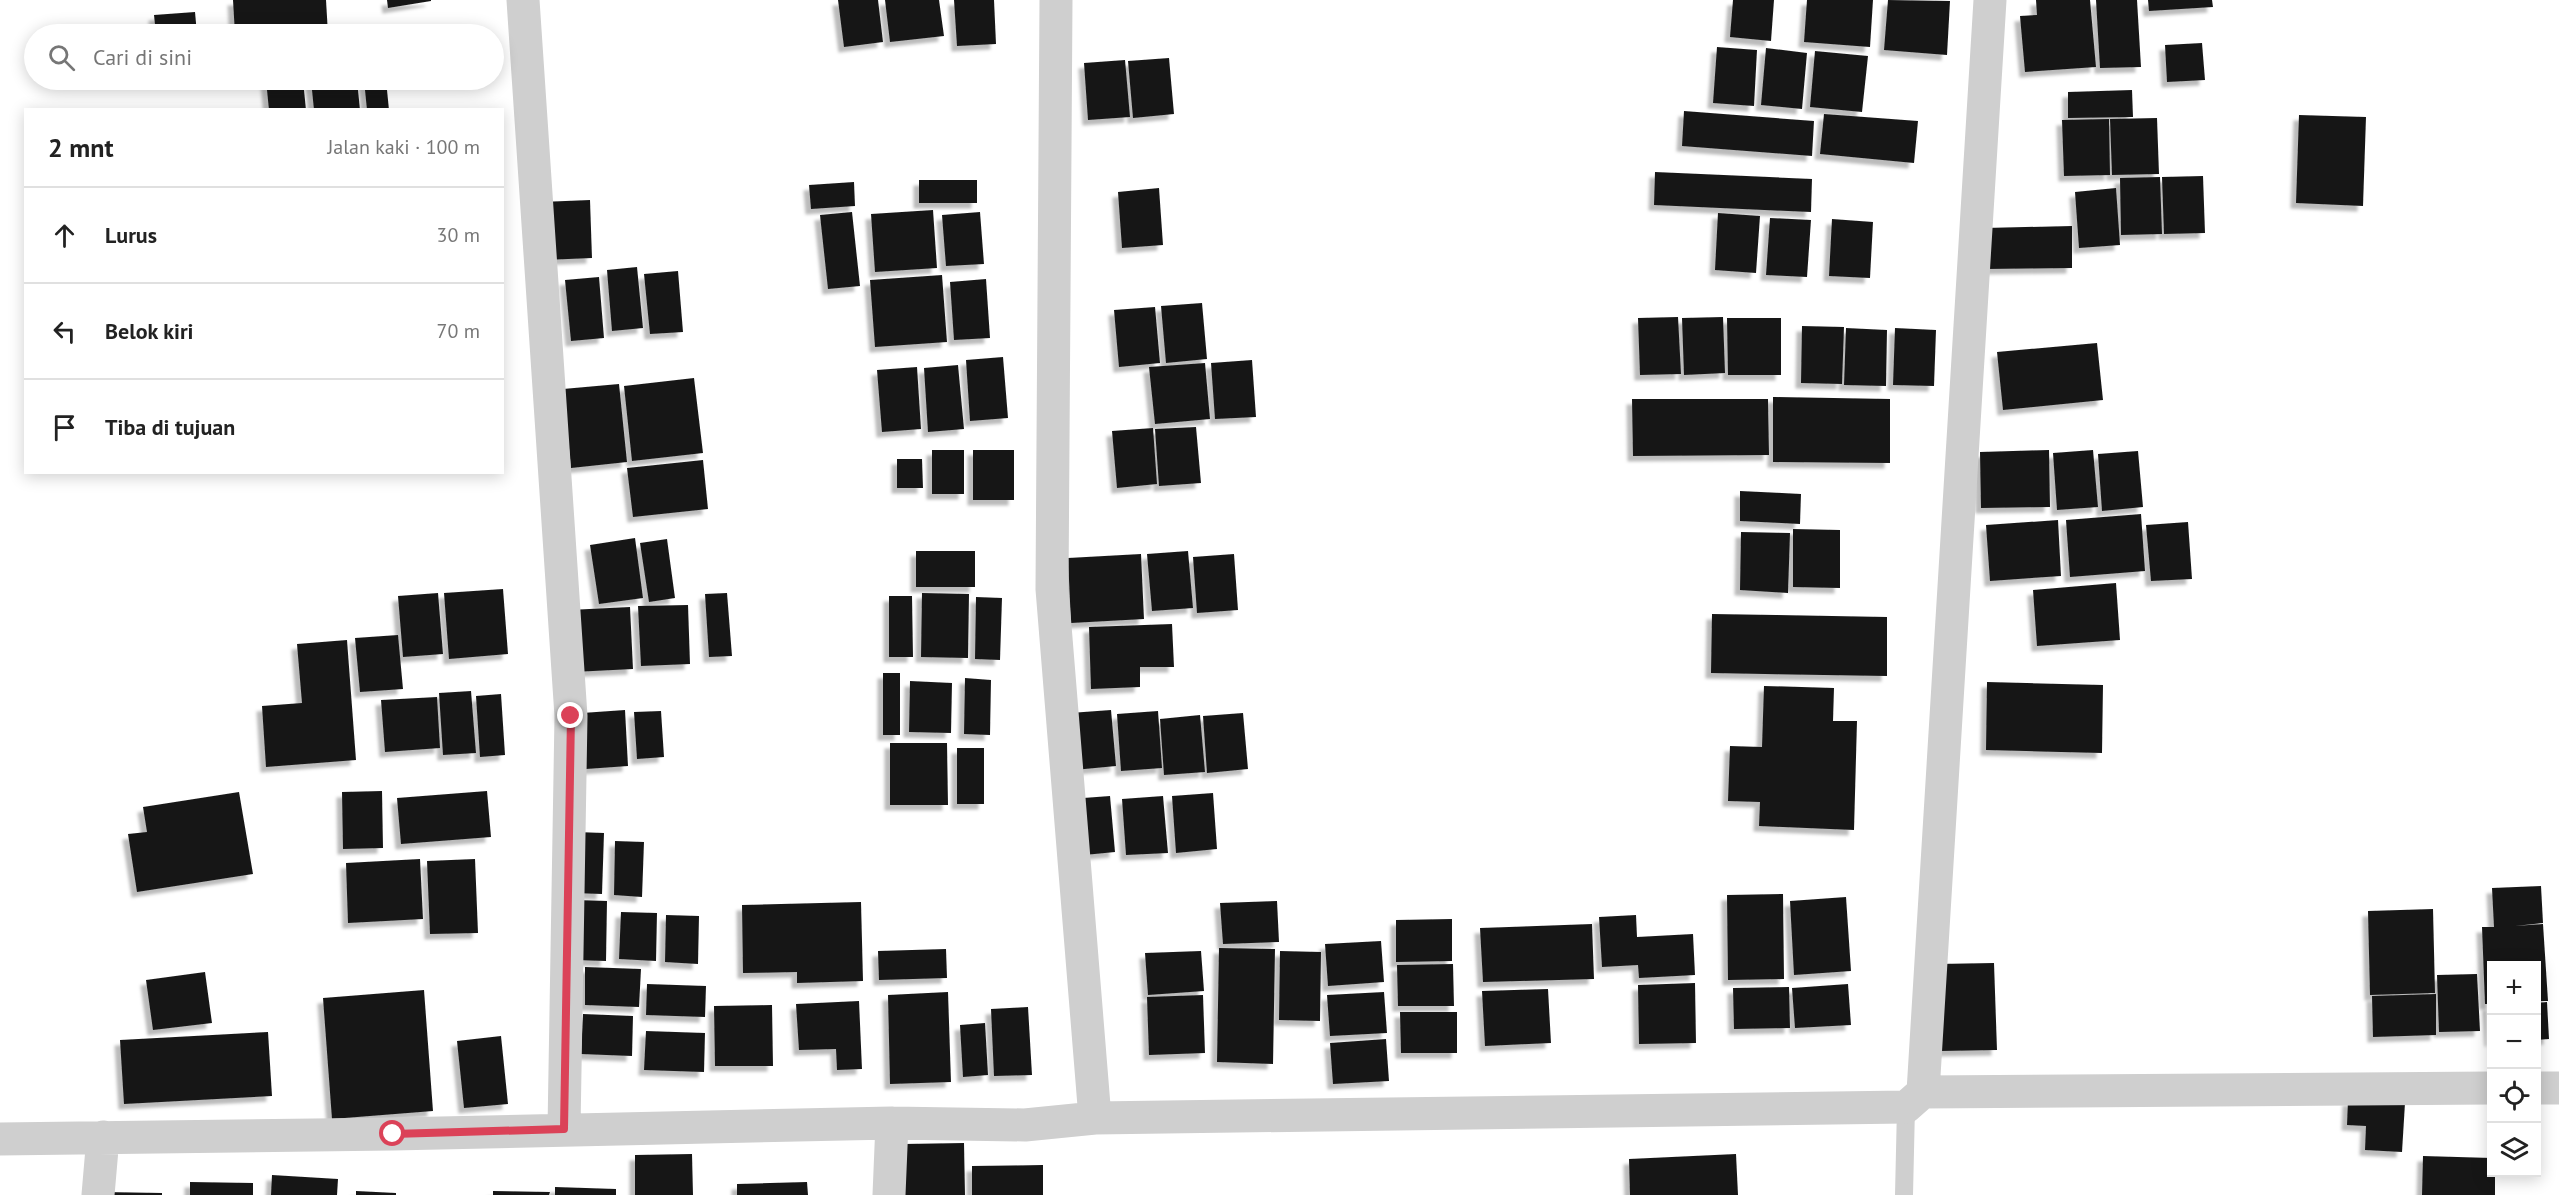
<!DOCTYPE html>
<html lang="id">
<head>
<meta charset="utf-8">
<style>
	body { margin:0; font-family:"PT Sans",sans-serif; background:#f2f2f2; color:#222 }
	.controls { position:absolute; right:18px; bottom:18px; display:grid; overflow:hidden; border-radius:0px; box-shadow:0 3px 15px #0003 }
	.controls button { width:54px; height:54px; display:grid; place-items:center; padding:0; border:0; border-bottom:2px solid #e0e0e0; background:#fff; color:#222; font:30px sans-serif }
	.stop { position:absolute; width:18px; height:18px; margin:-14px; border:4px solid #db4258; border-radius:50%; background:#fff }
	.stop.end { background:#db4258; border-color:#fff; box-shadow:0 2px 6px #0008 }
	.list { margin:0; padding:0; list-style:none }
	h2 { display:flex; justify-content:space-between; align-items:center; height:78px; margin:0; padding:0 24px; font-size:26px }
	h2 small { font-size:20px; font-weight:400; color:#767676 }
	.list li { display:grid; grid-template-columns:39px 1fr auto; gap:18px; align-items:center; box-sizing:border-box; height:96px; padding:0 24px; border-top:2px solid #e0e0e0 }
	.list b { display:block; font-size:22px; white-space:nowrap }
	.list em { font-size:20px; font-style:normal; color:#767676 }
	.icon { flex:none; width:33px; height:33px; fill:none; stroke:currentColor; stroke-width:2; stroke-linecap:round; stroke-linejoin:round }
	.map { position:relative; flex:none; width:2559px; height:1195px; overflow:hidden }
	.search { position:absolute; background:#fff; box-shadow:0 3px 15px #0003; left:24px; top:24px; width:480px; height:66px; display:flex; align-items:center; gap:15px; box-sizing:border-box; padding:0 21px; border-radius:33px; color:#767676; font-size:22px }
	.panel { position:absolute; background:#fff; box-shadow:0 3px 15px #0003; left:24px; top:108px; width:480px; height:366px; border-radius:0px }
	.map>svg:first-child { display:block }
	.building { fill:#191919; filter:url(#shadow) }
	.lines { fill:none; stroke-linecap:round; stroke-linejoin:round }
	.lane { stroke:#cfcfcf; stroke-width:18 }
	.street { stroke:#cfcfcf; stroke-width:33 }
	.route { stroke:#db4258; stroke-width:8 }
</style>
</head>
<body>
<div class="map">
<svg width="2559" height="1195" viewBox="0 0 2559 1195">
	<defs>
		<filter id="shadow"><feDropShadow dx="-5.5" dy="5.5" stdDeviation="1.5" flood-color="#0004"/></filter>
	</defs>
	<rect width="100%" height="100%" fill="#fff"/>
	<path class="building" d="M233,0H326L328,34H235Z
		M387,0H431V1L388,8Z
		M838,0H878L883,42L844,47Z
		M885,0H939L944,36L890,42Z
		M954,0H994L996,44L957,46Z
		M1733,0H1774L1771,41L1730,37Z
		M1807,0H1873L1870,47L1804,42Z
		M1888,0L1950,1L1947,55L1884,50Z
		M2036,0H2090L2096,67L2025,72L2020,16L2037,15Z
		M2096,0H2137L2141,67L2100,68Z
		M2148,0H2212L2213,7L2149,11Z
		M195,12L197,34H156L154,15Z
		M2202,43L2205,80L2167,82L2165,45Z
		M1717,47L1757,50L1754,106L1713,103Z
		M1766,48L1807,53L1802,109L1761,105Z
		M1815,51L1868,56L1862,112L1810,107Z
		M1169,58L1174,114L1133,118L1128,61Z
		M1125,60L1130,117L1088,120L1084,63Z
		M266,80H303L306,110H269Z
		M311,80H357L360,110H314Z
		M364,80H386L389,110H367Z
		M2132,90L2133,117L2068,118V92Z
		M1684,111L1814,121L1812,156L1682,146Z
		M1824,114L1918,121L1914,163L1820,154Z
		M2299,115L2366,117L2363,206L2296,203Z
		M2157,118L2159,174L2112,175L2110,119Z
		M2109,119L2110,175L2064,176L2062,120Z
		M1655,172L1812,179L1811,212L1654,205Z
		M2203,176L2205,233L2164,234L2162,177Z
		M2160,177L2162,234L2121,235L2120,178Z
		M919,180H977V203H919Z
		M854,182L855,206L811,209L809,185Z
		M1159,188L1163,245L1122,248L1118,192Z
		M2116,188L2120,245L2079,248L2075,192Z
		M590,200L592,258L544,260L541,202Z
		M933,210L937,268L875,272L871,214Z
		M852,212L860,286L828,289L820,215Z
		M980,212L984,264L946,266L942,215Z
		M1718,213L1760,216L1756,273L1715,270Z
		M1770,218L1811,220L1807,277L1766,275Z
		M1832,219L1873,222L1870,278L1829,276Z
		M2072,226V268L1985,269L1984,228Z
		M637,267L643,328L612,331L607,270Z
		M678,271L683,332L650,334L644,274Z
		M942,275L947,342L875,347L870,280Z
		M599,277L604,338L571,341L565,280Z
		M986,279L990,338L954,340L950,282Z
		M1202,303L1207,359L1166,363L1161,306Z
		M1155,307L1160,363L1119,367L1114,310Z
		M1678,317L1681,374L1640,375L1638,318Z
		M1723,317L1725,373L1684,375L1682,318Z
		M1727,318H1781V375H1728Z
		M1802,326L1844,327L1842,384L1801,383Z
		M1846,328L1887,330L1886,386L1844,385Z
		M1895,328L1936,330L1934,386L1893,385Z
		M2097,343L2103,400L2003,410L1997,352Z
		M1003,357L1008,418L970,421L966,360Z
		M1252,360L1256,417L1215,419L1211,363Z
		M1205,363L1210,419L1155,424L1149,367Z
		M958,365L964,429L928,432L924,368Z
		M917,367L921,429L882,432L877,370Z
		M694,378L703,453L632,461L624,386Z
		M619,384L627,462L571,468L563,389Z
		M1773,397L1890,399V463L1773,462Z
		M1632,399H1768L1769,455L1633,456Z
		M1196,427L1201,483L1159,486L1155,429Z
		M1153,428L1157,484L1117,488L1112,431Z
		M932,450H964V494H932Z
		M973,450H1014V500H973Z
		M2049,450L2050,507L1981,508L1980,452Z
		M2093,450L2098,507L2057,510L2053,453Z
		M2138,451L2143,507L2102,511L2098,454Z
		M897,459H922L923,488H897Z
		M703,460L708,509L633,517L627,468Z
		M1740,491L1801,494L1800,524L1740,521Z
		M2141,514L2145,571L2070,577L2066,520Z
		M2058,520L2061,576L1990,581L1986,525Z
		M2188,522L2192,579L2151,581L2146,525Z
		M1793,529L1840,530V588L1793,587Z
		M1741,532L1790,533L1788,593L1740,590Z
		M635,538L643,598L599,604L590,545Z
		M667,539L675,598L649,602L640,543Z
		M916,551H975V587H916Z
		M1188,551L1193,608L1152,611L1147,554Z
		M1141,554L1144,619L1071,623L1068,558Z
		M1234,554L1238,610L1197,613L1193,557Z
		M2116,583L2120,640L2037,646L2033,590Z
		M503,589L508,654L449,659L444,593Z
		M438,593L443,654L403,657L398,596Z
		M727,593L732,656L709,657L705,594Z
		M922,593L969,594L968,658L921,657Z
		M889,596H912L913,657H889Z
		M976,597L1002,598L1000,660L975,659Z
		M688,605L690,664L641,666L638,606Z
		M630,607L633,669L573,672L569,610Z
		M1712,614L1887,617V676L1711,673Z
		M1172,624L1174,667H1140V687L1091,689L1089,627Z
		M398,635L403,689L360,692L355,638Z
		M347,640L356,760L266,767L262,706L302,703L297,644Z
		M883,673H900V735H883Z
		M965,678L991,680L990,735L964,734Z
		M910,681L952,683L951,733L909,732Z
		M1987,682L2103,685L2102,753L1986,750Z
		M1764,686L1834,688L1833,721H1857L1854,830L1759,826L1760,802L1728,801L1730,746L1762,747Z
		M471,691L476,753L443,755L439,693Z
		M501,694L505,755L480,757L476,696Z
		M437,697L440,748L385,752L381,700Z
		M625,710L628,766L586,769L582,713Z
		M1111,710L1116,766L1074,770L1070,713Z
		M661,711L664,757L637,759L634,712Z
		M1158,711L1162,768L1121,771L1117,714Z
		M1243,713L1248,769L1207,773L1203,716Z
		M1200,715L1205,772L1164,775L1160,719Z
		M890,743H947L948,805H890Z
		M957,748H984V804H957Z
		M382,791L383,848L343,849L342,792Z
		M487,791L491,837L401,844L397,798Z
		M239,792L253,874L137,892L128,834L147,832L143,807Z
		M1213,793L1217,849L1176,853L1172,796Z
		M1110,796L1115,852L1074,856L1070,799Z
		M1163,796L1168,853L1126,855L1122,799Z
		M576,832L604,833L602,894L574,893Z
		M615,841L644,842L642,897L614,895Z
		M420,859L423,919L348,923L346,863Z
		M475,859L478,933L430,934L427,861Z
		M2541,886L2543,923L2515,926L2543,924L2548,1001H2536V966H2492V1004H2485L2482,927H2494L2492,888Z
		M1783,894L1784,979L1728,980L1727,895Z
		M1846,897L1851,971L1794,975L1790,901Z
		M576,900L607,901L606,961L575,960Z
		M1277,901L1279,942L1223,944L1220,903Z
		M861,902L863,981L797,983V972L743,973L742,905Z
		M2433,909L2435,993L2370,995L2368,911Z
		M621,912L657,913L656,961L619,959Z
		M666,915L699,916L698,964L665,962Z
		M1636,915L1637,937L1693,934L1695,975L1639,978L1638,965L1602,967L1599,917Z
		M1452,919V961L1396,962V920Z
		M1592,924L1594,979L1483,982L1480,928Z
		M1381,941L1384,982L1328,986L1325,944Z
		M1219,948L1275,949L1273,1064L1217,1062Z
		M946,949L947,978L879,980L878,951Z
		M1201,951L1204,991L1148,995L1145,953Z
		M1280,951L1321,952L1320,1021L1279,1020Z
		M1994,963L1997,1050L1940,1051L1937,964Z
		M1453,964L1454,1006H1398L1397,965Z
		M585,967L641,969L639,1007L585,1005Z
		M205,972L212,1023L153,1030L146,980Z
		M2477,974L2480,1031L2439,1032L2437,975Z
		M1695,983L1696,1043L1639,1044L1638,985Z
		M647,984L706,986L705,1017L646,1015Z
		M1848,984L1851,1025L1795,1028L1792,988Z
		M1789,987L1790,1028L1734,1029L1733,988Z
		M1548,989L1551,1043L1485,1046L1482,991Z
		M424,990L433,1111L332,1119L323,998Z
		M948,992L951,1082L890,1084L888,995Z
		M1384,992L1387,1033L1330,1036L1327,995Z
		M2436,994V1035L2373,1037L2372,996Z
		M1203,995L1205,1053L1149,1055L1147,997Z
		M859,1001L862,1069L837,1070L836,1049L799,1050L796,1004Z
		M2547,1002L2549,1039L2536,1040V1003Z
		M772,1005L773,1066H715L714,1006Z
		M2488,1005H2492V1041H2490Z
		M1028,1007L1032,1075L994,1076L991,1009Z
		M1400,1012H1457V1053H1401Z
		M583,1014L633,1016L632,1056L581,1054Z
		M985,1023L988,1075L963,1077L960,1025Z
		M646,1031L705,1033L704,1072L644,1070Z
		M268,1032L272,1096L124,1104L120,1040Z
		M501,1036L508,1104L464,1108L457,1041Z
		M1386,1039L1389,1081L1333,1084L1330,1043Z
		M2348,1100L2405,1103L2402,1152L2365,1150L2366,1126L2347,1125Z
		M964,1143L965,1195H905L904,1144Z
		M692,1154L693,1195H635V1155Z
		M1736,1154L1738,1195H1630L1629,1159Z
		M2423,1156L2492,1158V1173H2495V1195H2422Z
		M1043,1165V1195H972V1166Z
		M272,1175L338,1179L337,1195H271Z
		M190,1182L253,1183V1195H190Z
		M807,1182L808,1195H737V1184Z
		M555,1187L616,1189V1195H555Z
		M356,1191L396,1193V1195H356Z
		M493,1191L550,1192L549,1195H493Z
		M104,1192L162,1193V1195H104Z"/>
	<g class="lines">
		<path class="lane" d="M1904,1195L1906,1107"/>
		<path class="street" d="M523,0L571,716L564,1129
			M1056,0L1052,589L1095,1118
			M2536,1088H2559
			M1923,1092L1990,0
			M0,1139L393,1134L892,1123L1025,1125L1095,1118L1906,1107L1923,1092L2492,1088
			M98,1195L103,1137
			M889,1195L892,1123"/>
	</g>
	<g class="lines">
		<path class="route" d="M393,1134L564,1129L571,716"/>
	</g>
</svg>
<div class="controls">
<button>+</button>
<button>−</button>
<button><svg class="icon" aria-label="locate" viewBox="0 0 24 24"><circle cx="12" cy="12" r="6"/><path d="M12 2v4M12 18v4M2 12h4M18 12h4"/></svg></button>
<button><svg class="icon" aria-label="layers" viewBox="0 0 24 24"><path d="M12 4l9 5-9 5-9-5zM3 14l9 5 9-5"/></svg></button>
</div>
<div class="stop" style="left:393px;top:1134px"></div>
<div class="stop end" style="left:571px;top:716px"></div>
<div class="search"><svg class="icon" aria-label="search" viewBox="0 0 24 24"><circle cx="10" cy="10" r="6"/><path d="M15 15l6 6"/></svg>Cari di sini</div>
<section class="panel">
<h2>2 mnt<small>Jalan kaki · 100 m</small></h2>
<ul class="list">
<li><svg class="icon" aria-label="ahead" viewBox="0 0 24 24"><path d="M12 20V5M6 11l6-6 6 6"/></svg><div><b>Lurus</b></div><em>30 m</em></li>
<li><svg class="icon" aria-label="left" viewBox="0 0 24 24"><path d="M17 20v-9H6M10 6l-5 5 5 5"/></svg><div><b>Belok kiri</b></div><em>70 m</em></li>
<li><svg class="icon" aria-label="arrive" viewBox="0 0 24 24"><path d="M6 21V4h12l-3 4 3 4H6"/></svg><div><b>Tiba di tujuan</b></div></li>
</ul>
</section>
</div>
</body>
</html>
